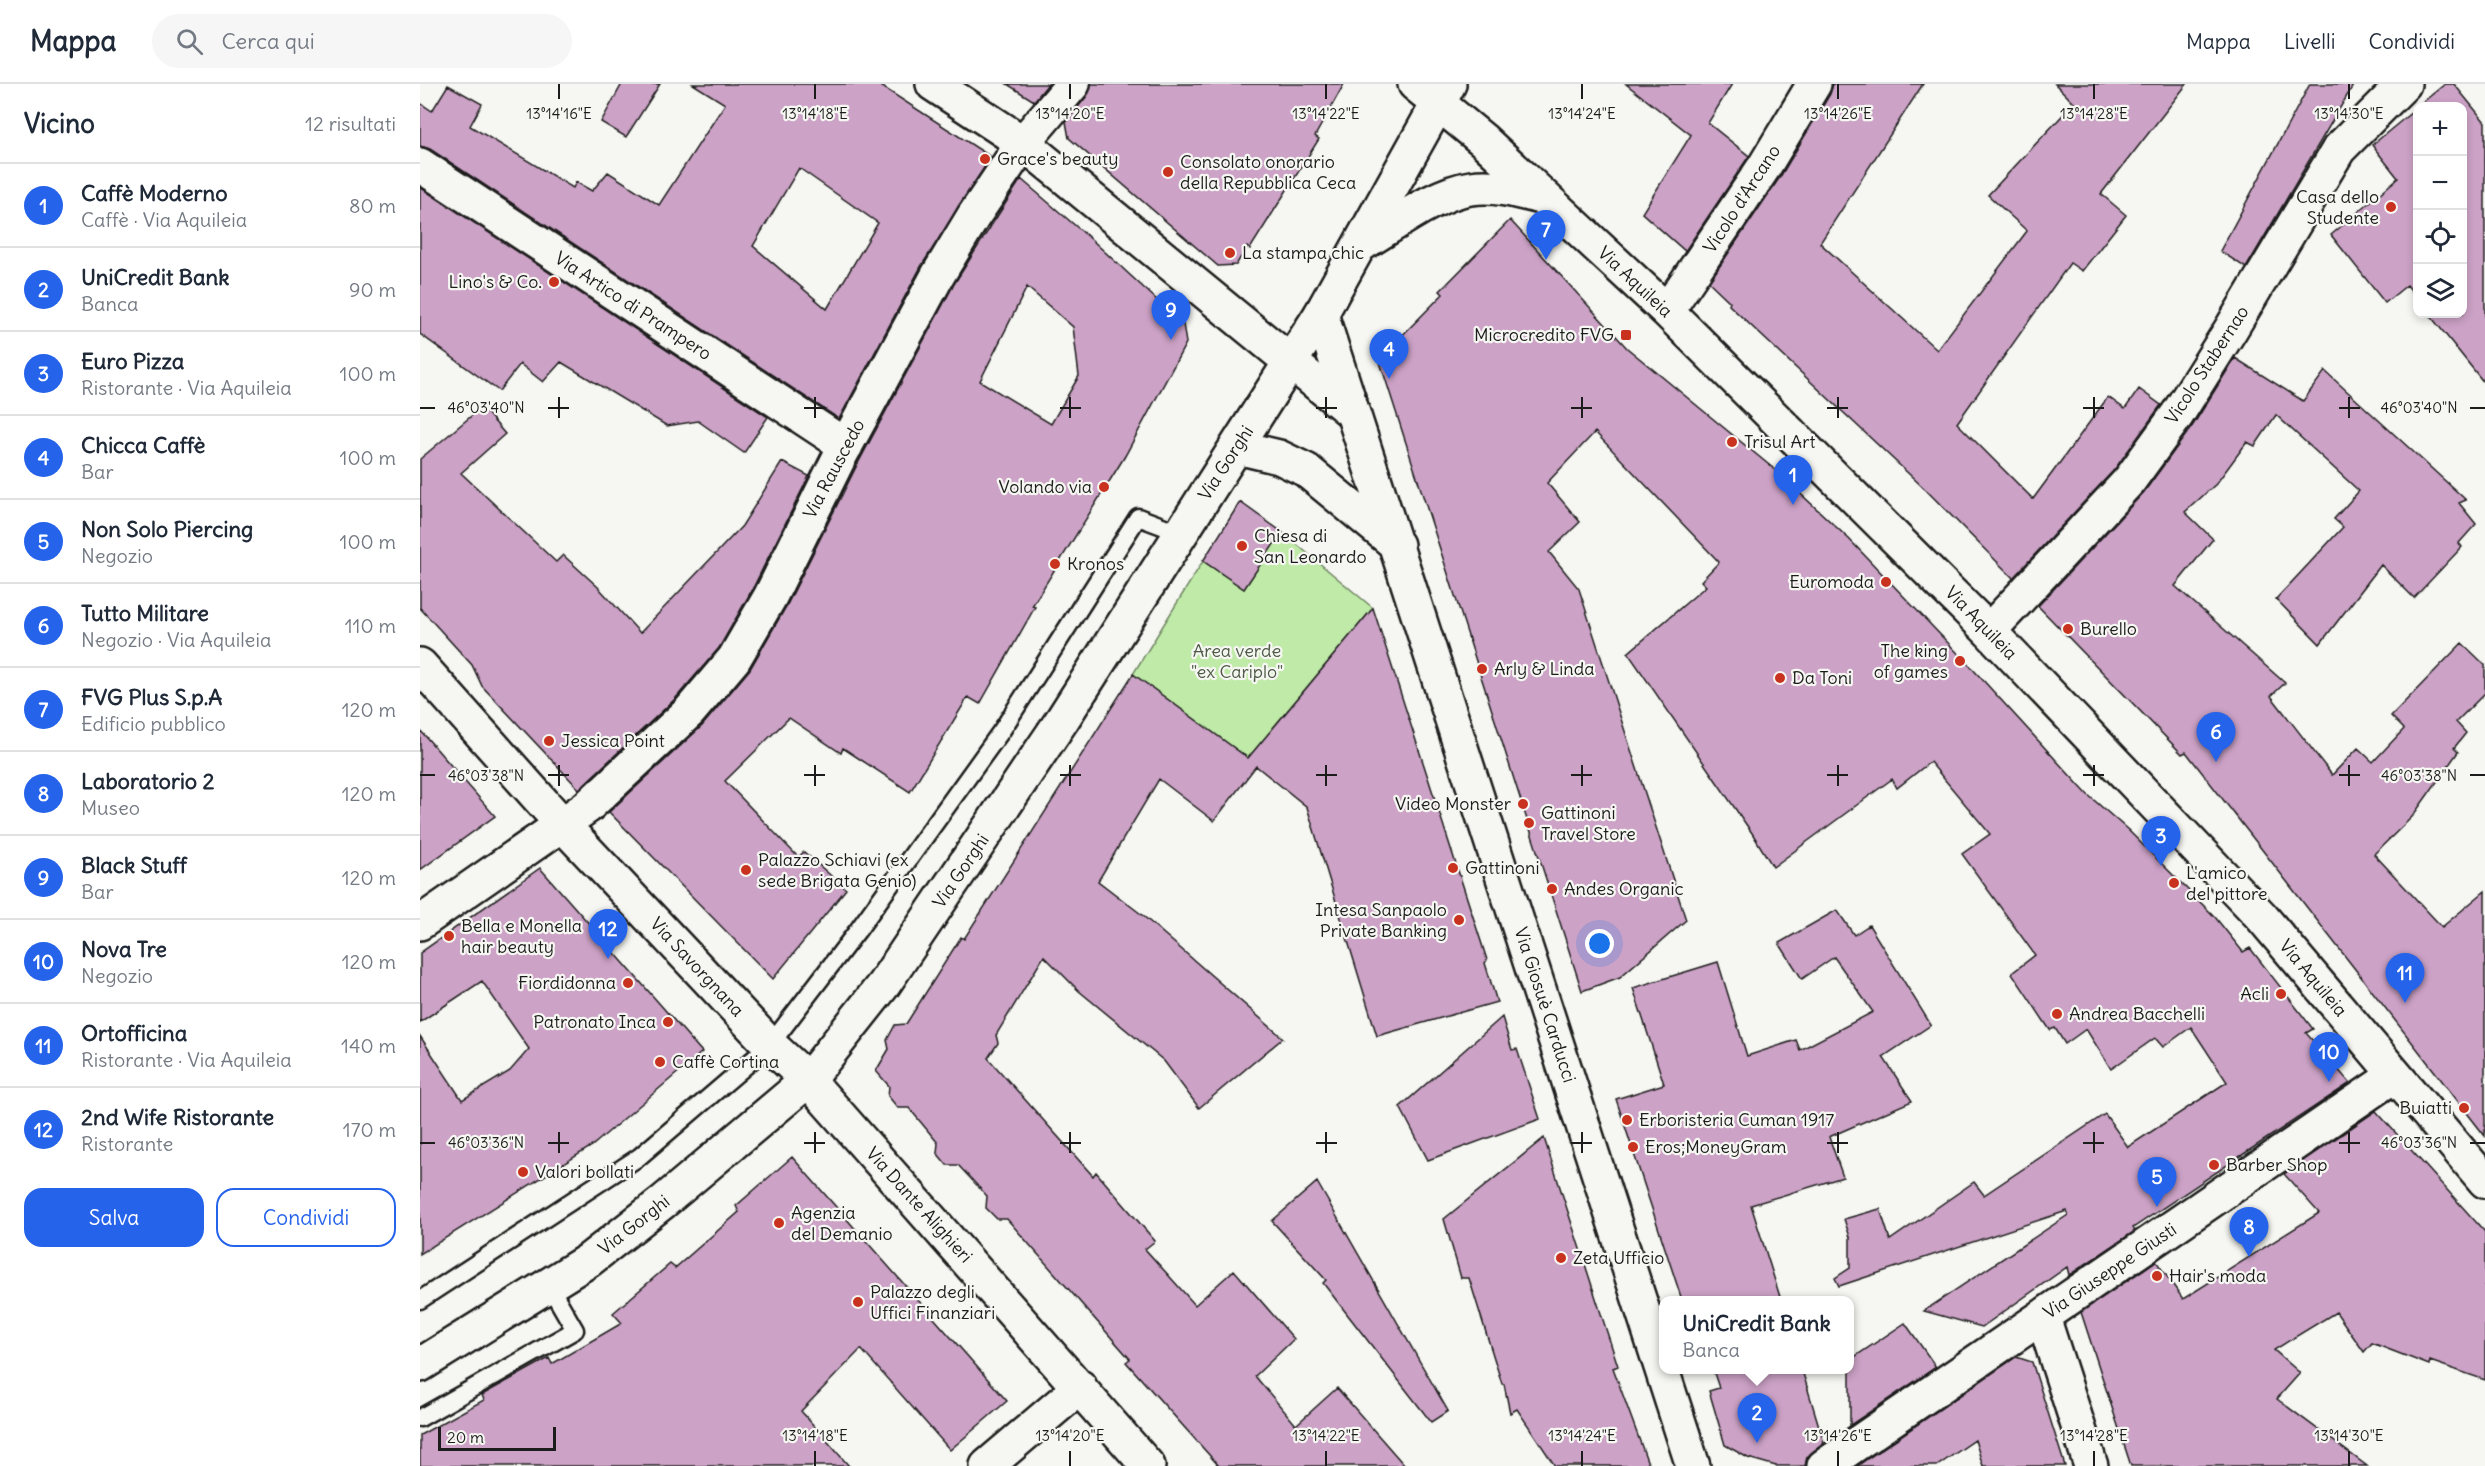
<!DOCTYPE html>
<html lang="it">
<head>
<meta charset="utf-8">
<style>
	body { margin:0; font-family:Delius,sans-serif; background:#f6f6f7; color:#1f2937 }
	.controls { position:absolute; right:18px; top:18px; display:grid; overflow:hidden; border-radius:12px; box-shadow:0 3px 9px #0003 }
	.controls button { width:54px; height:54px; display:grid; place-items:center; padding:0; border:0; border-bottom:2px solid #e0e1e3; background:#fff; color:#1f2937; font:30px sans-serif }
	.scale { position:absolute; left:18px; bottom:15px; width:118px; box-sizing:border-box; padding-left:6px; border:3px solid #1c1c1c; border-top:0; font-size:16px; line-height:21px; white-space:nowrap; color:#1c1c1c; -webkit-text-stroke:4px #f6f6f2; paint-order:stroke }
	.you { position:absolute; left:1180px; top:860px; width:21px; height:21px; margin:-15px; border:4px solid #fff; border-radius:50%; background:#1a73e8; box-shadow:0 0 0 9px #1a73e833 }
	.badge { display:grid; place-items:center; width:39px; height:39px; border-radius:50%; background:#2563eb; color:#fff; font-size:20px; font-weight:700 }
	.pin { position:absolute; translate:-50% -50px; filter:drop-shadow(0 2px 3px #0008) }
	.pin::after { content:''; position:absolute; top:32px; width:21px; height:18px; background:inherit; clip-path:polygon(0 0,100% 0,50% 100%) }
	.popup { position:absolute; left:1239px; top:1212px; width:195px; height:78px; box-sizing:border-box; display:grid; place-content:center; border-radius:12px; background:#fff; filter:drop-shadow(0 2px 4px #0005); font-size:20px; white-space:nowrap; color:#747a83 }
	.popup b { font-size:22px; color:#1f2937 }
	.popup::after { content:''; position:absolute; left:50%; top:100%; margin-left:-12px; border:12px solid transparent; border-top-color:#fff }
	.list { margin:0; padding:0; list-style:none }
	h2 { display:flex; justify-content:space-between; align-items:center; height:78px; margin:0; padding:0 24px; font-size:26px }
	h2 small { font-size:20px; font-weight:400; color:#747a83 }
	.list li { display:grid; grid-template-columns:39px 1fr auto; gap:18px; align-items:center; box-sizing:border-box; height:84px; padding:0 24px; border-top:2px solid #e0e1e3 }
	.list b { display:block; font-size:22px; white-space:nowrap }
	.list p { margin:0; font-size:20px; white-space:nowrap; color:#747a83 }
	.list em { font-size:20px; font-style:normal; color:#747a83 }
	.actions { display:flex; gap:12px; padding:18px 24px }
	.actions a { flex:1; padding:14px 0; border:2px solid #2563eb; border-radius:18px; text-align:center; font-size:21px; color:#2563eb }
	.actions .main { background:#2563eb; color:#fff }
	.icon { flex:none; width:33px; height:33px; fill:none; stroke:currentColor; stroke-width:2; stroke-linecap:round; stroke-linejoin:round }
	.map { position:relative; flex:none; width:2065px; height:1382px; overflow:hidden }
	header { display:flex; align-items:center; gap:36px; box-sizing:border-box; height:84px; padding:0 30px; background:#fff; border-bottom:2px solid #e0e1e3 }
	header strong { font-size:28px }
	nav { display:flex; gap:33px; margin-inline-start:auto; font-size:21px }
	.search { width:420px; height:54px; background:#f6f6f7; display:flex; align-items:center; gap:15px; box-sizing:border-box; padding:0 21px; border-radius:33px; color:#747a83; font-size:22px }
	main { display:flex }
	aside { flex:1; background:#fff }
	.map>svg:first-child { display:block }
	.green { fill:#bfeaa7; stroke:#6e8362; stroke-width:1.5 }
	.building { fill:#cca2c6; stroke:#1c1c1c; stroke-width:1.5; fill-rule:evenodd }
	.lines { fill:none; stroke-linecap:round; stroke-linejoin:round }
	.service-casing { stroke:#1c1c1c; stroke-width:21 }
	.minor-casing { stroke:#1c1c1c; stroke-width:38 }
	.tertiary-casing { stroke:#1c1c1c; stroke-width:38 }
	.service { stroke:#f6f6f2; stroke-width:16 }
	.minor { stroke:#f6f6f2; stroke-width:33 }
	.tertiary { stroke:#f6f6f2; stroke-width:33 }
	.ticks { fill:none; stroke:#1c1c1c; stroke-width:2 }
	.poi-dot { fill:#c8321e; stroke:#f6f6f2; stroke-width:2 }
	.labels { text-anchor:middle; stroke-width:4.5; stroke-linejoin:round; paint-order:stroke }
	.poi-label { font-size:18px; fill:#1c1c1c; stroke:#f6f6f2; text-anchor:start }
	.street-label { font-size:18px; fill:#1c1c1c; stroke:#f6f6f2 }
	.park-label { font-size:18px; fill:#4d5a46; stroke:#f6f6f2 }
	.ticks-label { font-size:15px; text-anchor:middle; fill:#1c1c1c; stroke:#f6f6f2; stroke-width:4.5; stroke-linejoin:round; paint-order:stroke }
</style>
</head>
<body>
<header>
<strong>Mappa</strong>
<div class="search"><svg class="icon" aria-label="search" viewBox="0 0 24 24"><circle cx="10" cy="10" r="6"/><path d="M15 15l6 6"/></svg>Cerca qui</div>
<nav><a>Mappa</a><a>Livelli</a><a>Condividi</a></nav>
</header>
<main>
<aside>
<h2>Vicino<small>12 risultati</small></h2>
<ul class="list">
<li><span class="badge">1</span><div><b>Caffè Moderno</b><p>Caffè · Via Aquileia</p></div><em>80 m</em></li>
<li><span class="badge">2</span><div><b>UniCredit Bank</b><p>Banca</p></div><em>90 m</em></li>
<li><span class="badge">3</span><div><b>Euro Pizza</b><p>Ristorante · Via Aquileia</p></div><em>100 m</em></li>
<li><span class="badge">4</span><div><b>Chicca Caffè</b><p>Bar</p></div><em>100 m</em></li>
<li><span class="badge">5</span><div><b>Non Solo Piercing</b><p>Negozio</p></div><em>100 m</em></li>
<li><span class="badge">6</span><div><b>Tutto Militare</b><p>Negozio · Via Aquileia</p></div><em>110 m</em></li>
<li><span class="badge">7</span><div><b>FVG Plus S.p.A</b><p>Edificio pubblico</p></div><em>120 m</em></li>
<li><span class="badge">8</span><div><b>Laboratorio 2</b><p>Museo</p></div><em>120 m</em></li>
<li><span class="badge">9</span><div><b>Black Stuff</b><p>Bar</p></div><em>120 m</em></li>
<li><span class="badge">10</span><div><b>Nova Tre</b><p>Negozio</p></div><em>120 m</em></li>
<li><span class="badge">11</span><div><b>Ortofficina</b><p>Ristorante · Via Aquileia</p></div><em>140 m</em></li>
<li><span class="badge">12</span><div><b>2nd Wife Ristorante</b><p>Ristorante</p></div><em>170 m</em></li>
</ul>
<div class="actions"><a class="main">Salva</a><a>Condividi</a></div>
</aside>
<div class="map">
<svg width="2065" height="1382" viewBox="0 0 2065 1382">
	<rect width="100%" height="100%" fill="#f6f6f2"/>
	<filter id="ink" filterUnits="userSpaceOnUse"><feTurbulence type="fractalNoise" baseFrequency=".0167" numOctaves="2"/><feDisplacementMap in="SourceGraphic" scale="12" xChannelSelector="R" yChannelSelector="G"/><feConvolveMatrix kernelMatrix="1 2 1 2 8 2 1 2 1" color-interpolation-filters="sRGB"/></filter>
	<g filter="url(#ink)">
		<path class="green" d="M862,448L953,524L828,674L713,590L783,477L824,505Z"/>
		<path class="building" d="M202,0H240L206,53L181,38Z
			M273,0H458L571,73L502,181L419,335L10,65L0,62V19L12,27L28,1L62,20L50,42L153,104L156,98L172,107L188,88L239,121L305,20ZM379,84L458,139L407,225L333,162Z
			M587,0H628L614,17Z
			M671,0H924L895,52L899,55L830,165L827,163L816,181L798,182L649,54L646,38L667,12Z
			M1206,0H1312L1288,39L1329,72L1265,167L1222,129L1271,51Z
			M1413,0H1503L1400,159L1517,266L1607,147L1568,111L1654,19L1635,0H1767L1681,110L1706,131L1662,187L1650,179L1537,339L1613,415L1688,313L1705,325L1719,305L1741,321L1695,385L1593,494L1507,407L1309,221L1310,218L1289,198L1360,93L1410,10Z
			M1890,0H1934L1826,184L1800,167Z
			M2025,0H2034L2065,38V300L2009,230H2043V22H1998Z
			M1998,23V215L1987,201L1965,219L1911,151L1978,94L1952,61Z
			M601,95L672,156L763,240L766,259L705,372L612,522L615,523L560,620L548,613L490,708L423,664L421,669L369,634L305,697L378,773L384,768L426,805L353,895L189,728L282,642L330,585L367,521L435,385L534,200ZM607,203L653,243L659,292L631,340L560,297Z
			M0,103L348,333L324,369L278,337L247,342L141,278L123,298L100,280L79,307L0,250Z
			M1090,136L1207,264L1354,385L1429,455L1550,582L1667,710L1708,746L1795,833L1823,868L1830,864L1893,945L1886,949L1930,999L1713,1144L1715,1147L1649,1191L1647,1183L1562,1243L1504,1227L1648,1131L1647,1127L1419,1202L1415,1194L1430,1184V1153L1424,1135L1460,1125L1470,1156L1554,1098L1564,1111L1685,1030L1708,1063L1807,998L1771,943L1743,963L1735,954L1691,985L1666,945L1645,960L1635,944L1630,946L1592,889L1615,871L1542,770L1570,750L1510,678L1477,704L1472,695L1353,783L1332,749L1208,569L1286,502L1281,497L1299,478L1175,348L1127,399L1160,438L1129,468L1159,505L1266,836L1200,893L1162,907L959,275L1023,210L1020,207Z
			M1815,274L1883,317L1905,287L2046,416L2039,419L2056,440L2039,459L2042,463L1994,514L1961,481L1900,560L1856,515L1923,443L1914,435L1939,407L1856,331L1835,362L1827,358L1796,400L1765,428L1793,455L1755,502L1865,599L1851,612L1912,691L1938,664L1953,678L1984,645L1971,632L2042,559L2065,581V609L2036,638L2046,649L2034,664L2038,668L1992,733L1954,770L2022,843L2065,807V1052L1766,668L1762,670L1618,522L1724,408L1773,341Z
			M62,323L85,350L41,389L136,478L143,471L178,503L220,549L322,442L362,378L389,392L333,504L299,564L255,615L159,705L62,602L52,581L0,524V375Z
			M820,418L862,448L824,505L783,477Z
			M953,524L1067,876L1065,879L1077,918L957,952L887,723L836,682L794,737L739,695L678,797L721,830L863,954L779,1024L744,977L659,907L624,872L576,951L578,959L568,974L673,1092L676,1088L735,1157L725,1165L775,1221L814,1186L874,1255L835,1292L876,1341L917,1304L985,1382H799L706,1278L710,1275L587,1135H577L566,1124L567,1112L538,1081H527L517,1069L518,1059L489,1024H478L468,1012L469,1002L456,987L469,965L467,956L475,941L486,940L541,853L544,855L713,590L828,674Z
			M0,646L75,732L0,786Z
			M120,784L282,968L172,1062L0,1170V952L42,1016L90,987L109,965L62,897L0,938V869Z
			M1417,826L1434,851L1449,841L1511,941L1463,973L1492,1017L1409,1053L1423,1093L1331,1121L1361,1216H1262L1196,1015L1244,1000L1213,904L1298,878L1327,972L1376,956L1380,966L1453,928L1414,873L1382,895L1359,859Z
			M1082,933L1092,966L1097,965L1120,1035L1008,1076L980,1023Z
			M1956,1027L2065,1148V1296L2010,1277L2009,1281L1952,1259L1944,1268L1916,1228L1854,1266L1880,1289L1857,1315L1947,1382H1711L1661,1228L1736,1177L1763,1215L1899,1129L1864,1090Z
			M1124,1054L1198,1282L1193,1284L1229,1382H1135L1097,1325L1090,1329L1084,1300H1082L1049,1194H1041L1024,1135Z
			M372,1073L587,1317L530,1366L441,1265L381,1327L429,1382H0V1351L64,1316L62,1311L89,1296L129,1274L132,1280L202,1239L193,1229L250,1180L255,1184L319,1128L316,1122Z
			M897,1098L1028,1327L1011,1338L903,1199L906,1196L852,1137Z
			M1485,1239L1516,1283L1430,1341V1276Z
			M1596,1273L1612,1278L1645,1382H1563L1555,1356L1517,1382H1437Z
			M1293,1286H1382L1404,1359L1387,1373L1385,1382H1356L1328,1374L1305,1361L1289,1307L1299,1304Z"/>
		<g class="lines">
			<defs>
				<path id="service" d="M0,1216L219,1073L350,961L438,846L582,646L718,433L761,449
					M0,1334L155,1246L129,1201"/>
				<path id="minor" d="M513,0L603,59L933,329
					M995,0L1063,56L1247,227L1569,547L1841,832L2065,1097
					M0,81L426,362
					M940,161C972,143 1015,109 1051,104C1075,100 1101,108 1124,114
					M1247,227L1344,83L1394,0
					M901,230L1273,1382
					M817,363L859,373L886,386L977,461
					M1569,547L1709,397L1757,331L1811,245L1919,65L1984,0
					M0,581L142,740L350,961L388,996L728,1382
					M0,839L167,723L269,628L314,575L350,513L418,376L518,191L553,133L603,59L653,0
					M1623,1233L1671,1382
					M567,1382L660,1303
					M1404,1382L1975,991"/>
				<path id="tertiary" d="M0,1281L169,1176L243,1118L388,996L464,900L642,636L901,230L1029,0"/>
			</defs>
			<use href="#service" class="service-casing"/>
			<use href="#minor" class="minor-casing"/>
			<use href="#tertiary" class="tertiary-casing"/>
			<use href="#service" class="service"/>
			<use href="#minor" class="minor"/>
			<use href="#tertiary" class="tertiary"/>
		</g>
	</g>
	<path class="ticks" d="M139,0V15M395,0V15M650,0V15M906,0V15M1162,0V15M1418,0V15M1674,0V15M1929,0V15M139,313V334M395,313V334M650,313V334M906,313V334M1162,313V334M1418,313V334M1674,313V334M1929,313V334M0,324H15M128,324H149M384,324H405M640,324H661M896,324H917M1151,324H1172M1407,324H1428M1663,324H1684M1919,324H1940M2050,324H2065M139,681V702M395,681V702M650,681V702M906,681V702M1162,681V702M1418,681V702M1674,681V702M1929,681V702M0,691H15M128,691H149M384,691H405M640,691H661M896,691H917M1151,691H1172M1407,691H1428M1663,691H1684M1919,691H1940M2050,691H2065M139,1048V1069M395,1048V1069M650,1048V1069M906,1048V1069M1162,1048V1069M1418,1048V1069M1674,1048V1069M1929,1048V1069M0,1059H15M128,1059H149M384,1059H405M640,1059H661M896,1059H917M1151,1059H1172M1407,1059H1428M1663,1059H1684M1919,1059H1940M2050,1059H2065M395,1367V1382M650,1367V1382M906,1367V1382M1162,1367V1382M1418,1367V1382M1674,1367V1382M1929,1367V1382"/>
	<g class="poi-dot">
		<circle cx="565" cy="75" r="6"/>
		<circle cx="748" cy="88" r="6"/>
		<circle cx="1971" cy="123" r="6"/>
		<circle cx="810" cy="169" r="6"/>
		<circle cx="134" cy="198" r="6"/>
		<rect x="1200" y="245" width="12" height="12" rx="3"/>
		<circle cx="1312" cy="358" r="6"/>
		<circle cx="684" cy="403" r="6"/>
		<circle cx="822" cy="462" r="6"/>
		<circle cx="635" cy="480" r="6"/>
		<circle cx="1466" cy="498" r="6"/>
		<circle cx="1648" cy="545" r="6"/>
		<circle cx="1540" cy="577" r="6"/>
		<circle cx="1062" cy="585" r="6"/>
		<circle cx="1360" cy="594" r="6"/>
		<circle cx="129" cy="657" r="6"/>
		<circle cx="1103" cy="720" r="6"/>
		<circle cx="1109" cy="739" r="6"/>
		<circle cx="1033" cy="784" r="6"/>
		<circle cx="326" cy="786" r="6"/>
		<circle cx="1754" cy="799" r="6"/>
		<circle cx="1132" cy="805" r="6"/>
		<circle cx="1039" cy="836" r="6"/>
		<circle cx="29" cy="852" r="6"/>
		<circle cx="208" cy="899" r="6"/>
		<circle cx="1861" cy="910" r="6"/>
		<circle cx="1637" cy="930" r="6"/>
		<circle cx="248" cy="938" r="6"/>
		<circle cx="240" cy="978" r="6"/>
		<circle cx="2044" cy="1024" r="6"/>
		<circle cx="1207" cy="1036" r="6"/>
		<circle cx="1213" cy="1063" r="6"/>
		<circle cx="1794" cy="1081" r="6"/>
		<circle cx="103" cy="1088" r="6"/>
		<circle cx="359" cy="1139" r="6"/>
		<circle cx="1141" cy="1174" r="6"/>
		<circle cx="1737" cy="1192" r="6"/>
		<circle cx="438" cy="1218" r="6"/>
	</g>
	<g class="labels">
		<g class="poi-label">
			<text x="577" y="81">Grace's beauty</text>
			<text x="760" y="84">Consolato onorario<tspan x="760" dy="21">della Repubblica Ceca</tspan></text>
			<text x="1959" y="119" text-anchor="end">Casa dello<tspan x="1959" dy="21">Studente</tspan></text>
			<text x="822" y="175">La stampa chic</text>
			<text x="122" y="204" text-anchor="end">Lino's &amp; Co.</text>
			<text x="1194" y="257" text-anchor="end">Microcredito FVG</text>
			<text x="1324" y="364">Trisul Art</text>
			<text x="672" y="409" text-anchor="end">Volando via</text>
			<text x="834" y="458">Chiesa di<tspan x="834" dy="21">San Leonardo</tspan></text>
			<text x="647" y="486">Kronos</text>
			<text x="1454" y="504" text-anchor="end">Euromoda</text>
			<text x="1660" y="551">Burello</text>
			<text x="1528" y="573" text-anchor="end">The king<tspan x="1528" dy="21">of games</tspan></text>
			<text x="1074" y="591">Arly &amp; Linda</text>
			<text x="1372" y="600">Da Toni</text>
			<text x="141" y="663">Jessica Point</text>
			<text x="1091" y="726" text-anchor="end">Video Monster</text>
			<text x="1121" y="735">Gattinoni<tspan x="1121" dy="21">Travel Store</tspan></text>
			<text x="338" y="782">Palazzo Schiavi (ex<tspan x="338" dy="21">sede Brigata Genio)</tspan></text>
			<text x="1045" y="790">Gattinoni</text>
			<text x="1766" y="795">L'amico<tspan x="1766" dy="21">del pittore</tspan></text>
			<text x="1144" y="811">Andes Organic</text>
			<text x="1027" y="832" text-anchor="end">Intesa Sanpaolo<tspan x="1027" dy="21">Private Banking</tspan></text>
			<text x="41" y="848">Bella e Monella<tspan x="41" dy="21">hair beauty</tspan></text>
			<text x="196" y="905" text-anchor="end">Fiordidonna</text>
			<text x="1849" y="916" text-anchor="end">Acli</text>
			<text x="1649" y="936">Andrea Bacchelli</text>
			<text x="236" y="944" text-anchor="end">Patronato Inca</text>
			<text x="252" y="984">Caffè Cortina</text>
			<text x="2032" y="1030" text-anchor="end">Buiatti</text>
			<text x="1219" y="1042">Erboristeria Cuman 1917</text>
			<text x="1225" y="1069">Eros;MoneyGram</text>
			<text x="1806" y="1087">Barber Shop</text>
			<text x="115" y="1094">Valori bollati</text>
			<text x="371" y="1135">Agenzia<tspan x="371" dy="21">del Demanio</tspan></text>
			<text x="1153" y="1180">Zeta Ufficio</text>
			<text x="1749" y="1198">Hair's moda</text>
			<text x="450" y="1214">Palazzo degli<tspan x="450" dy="21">Uffici Finanziari</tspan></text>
		</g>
		<g class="street-label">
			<text transform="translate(1322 115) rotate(-57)" y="6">Vicolo d'Arcano</text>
			<text transform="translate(1215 198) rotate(43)" y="6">Via Aquileia</text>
			<text transform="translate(213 222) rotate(33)" y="6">Via Artico di Prampero</text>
			<text transform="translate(1787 281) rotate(-57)" y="6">Vicolo Stabernao</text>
			<text transform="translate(806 379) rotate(-57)" y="6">Via Gorghi</text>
			<text transform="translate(414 385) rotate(-62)" y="6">Via Rauscedo</text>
			<text transform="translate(1561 539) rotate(46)" y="6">Via Aquileia</text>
			<text transform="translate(541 787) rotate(-56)" y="6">Via Gorghi</text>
			<text transform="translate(277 883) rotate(47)" y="6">Via Savorgnana</text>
			<text transform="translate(1893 894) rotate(50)" y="6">Via Aquileia</text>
			<text transform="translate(1125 921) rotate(72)" y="6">Via Giosuè Carducci</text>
			<text transform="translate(499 1121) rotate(48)" y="6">Via Dante Alighieri</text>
			<text transform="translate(214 1141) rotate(-38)" y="6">Via Gorghi</text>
			<text transform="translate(1690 1187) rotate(-34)" y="6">Via Giuseppe Giusti</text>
		</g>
		<g class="park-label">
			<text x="817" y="573">Area verde<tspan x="817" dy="21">"ex Cariplo"</tspan></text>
		</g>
	</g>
	<g class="ticks-label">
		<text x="139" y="35">13°14'16"E</text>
		<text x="395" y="35">13°14'18"E</text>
		<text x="650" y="35">13°14'20"E</text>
		<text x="906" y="35">13°14'22"E</text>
		<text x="1162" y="35">13°14'24"E</text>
		<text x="1418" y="35">13°14'26"E</text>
		<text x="1674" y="35">13°14'28"E</text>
		<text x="1929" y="35">13°14'30"E</text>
		<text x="66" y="329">46°03'40"N</text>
		<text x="1999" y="329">46°03'40"N</text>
		<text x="66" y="697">46°03'38"N</text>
		<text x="1999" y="697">46°03'38"N</text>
		<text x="66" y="1064">46°03'36"N</text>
		<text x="1999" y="1064">46°03'36"N</text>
		<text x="395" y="1357">13°14'18"E</text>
		<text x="650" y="1357">13°14'20"E</text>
		<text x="906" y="1357">13°14'22"E</text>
		<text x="1162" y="1357">13°14'24"E</text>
		<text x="1418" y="1357">13°14'26"E</text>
		<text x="1674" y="1357">13°14'28"E</text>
		<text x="1929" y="1357">13°14'30"E</text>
	</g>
</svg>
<div class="controls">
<button>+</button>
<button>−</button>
<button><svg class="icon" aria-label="locate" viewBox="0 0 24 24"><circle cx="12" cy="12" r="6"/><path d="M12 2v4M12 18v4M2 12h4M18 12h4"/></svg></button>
<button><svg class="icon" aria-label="layers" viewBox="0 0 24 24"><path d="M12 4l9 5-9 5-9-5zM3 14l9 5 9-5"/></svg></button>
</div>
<div class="scale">20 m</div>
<div class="you"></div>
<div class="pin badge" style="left:1373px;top:421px">1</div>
<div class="pin badge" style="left:1337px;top:1359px">2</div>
<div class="popup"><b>UniCredit Bank</b>Banca</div>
<div class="pin badge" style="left:1741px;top:782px">3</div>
<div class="pin badge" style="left:969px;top:295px">4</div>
<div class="pin badge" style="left:1737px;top:1123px">5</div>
<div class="pin badge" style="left:1796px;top:678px">6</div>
<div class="pin badge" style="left:1126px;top:176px">7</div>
<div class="pin badge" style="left:1829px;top:1173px">8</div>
<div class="pin badge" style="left:751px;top:256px">9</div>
<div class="pin badge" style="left:1909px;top:998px">10</div>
<div class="pin badge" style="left:1985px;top:919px">11</div>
<div class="pin badge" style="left:188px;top:875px">12</div>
</div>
</main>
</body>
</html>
